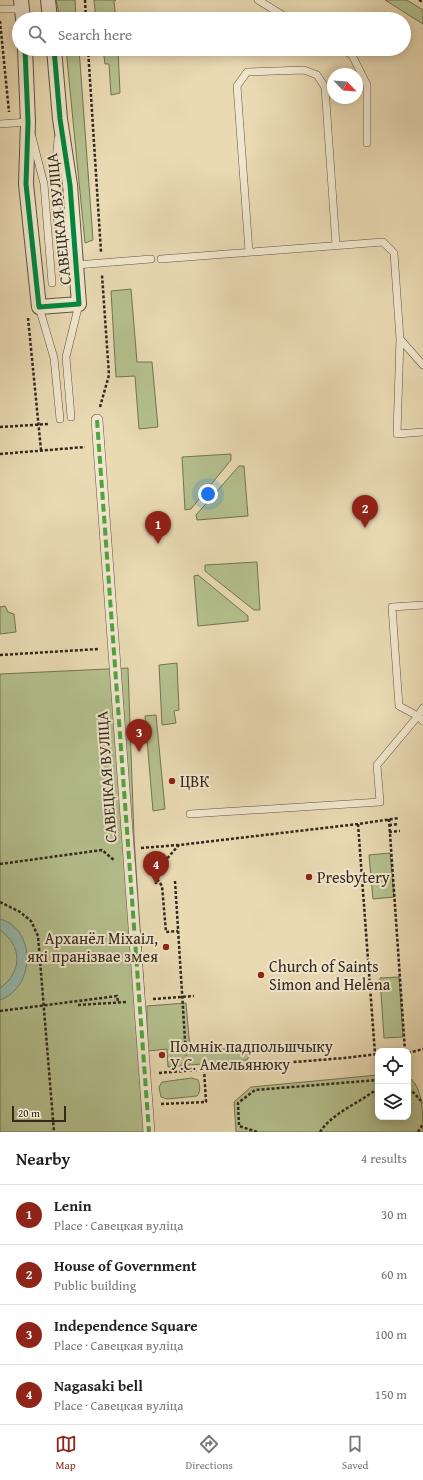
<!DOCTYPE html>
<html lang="en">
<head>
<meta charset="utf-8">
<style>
	body { margin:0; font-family:"Gentium Book Plus",serif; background:#f6f6f6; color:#222 }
	.controls { position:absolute; right:12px; bottom:12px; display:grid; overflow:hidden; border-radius:8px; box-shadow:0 2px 10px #0003 }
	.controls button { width:36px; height:36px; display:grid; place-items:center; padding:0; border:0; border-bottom:1px solid #e0e0e0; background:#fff; color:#222; font:20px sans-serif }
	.compass { position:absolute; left:327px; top:68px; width:36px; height:36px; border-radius:50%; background:#fff; box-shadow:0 2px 10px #0003; rotate:115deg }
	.scale { position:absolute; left:12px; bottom:10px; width:54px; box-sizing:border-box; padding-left:4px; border:2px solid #32281c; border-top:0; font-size:11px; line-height:14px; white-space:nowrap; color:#32281c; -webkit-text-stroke:3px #f1e7ce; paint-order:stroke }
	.you { position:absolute; left:208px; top:494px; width:14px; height:14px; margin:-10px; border:3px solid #fff; border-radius:50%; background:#1a73e8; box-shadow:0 0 0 6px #1a73e833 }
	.badge { display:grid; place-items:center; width:26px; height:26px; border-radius:50%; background:#8f2418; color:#fff; font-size:13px; font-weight:700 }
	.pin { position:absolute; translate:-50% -33px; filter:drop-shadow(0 1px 2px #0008) }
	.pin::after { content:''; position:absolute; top:21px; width:14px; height:12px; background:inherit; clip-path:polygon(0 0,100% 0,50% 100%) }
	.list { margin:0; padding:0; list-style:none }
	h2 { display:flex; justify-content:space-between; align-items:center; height:52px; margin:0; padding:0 16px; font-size:17px }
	h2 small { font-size:13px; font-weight:400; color:#767676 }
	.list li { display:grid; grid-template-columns:26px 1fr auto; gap:12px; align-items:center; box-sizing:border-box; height:60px; padding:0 16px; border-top:1px solid #e0e0e0 }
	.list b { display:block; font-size:15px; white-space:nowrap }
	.list p { margin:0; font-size:13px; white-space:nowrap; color:#767676 }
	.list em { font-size:13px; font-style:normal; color:#767676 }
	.icon { flex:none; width:22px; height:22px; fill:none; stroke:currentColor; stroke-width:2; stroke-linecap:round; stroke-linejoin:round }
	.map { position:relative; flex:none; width:423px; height:1132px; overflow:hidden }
	.search { position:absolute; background:#fff; box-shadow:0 2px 10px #0003; left:12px; right:12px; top:12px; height:44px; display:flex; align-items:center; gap:10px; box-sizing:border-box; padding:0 14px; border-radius:22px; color:#767676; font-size:15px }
	.sheet { height:292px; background:#fff }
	nav { display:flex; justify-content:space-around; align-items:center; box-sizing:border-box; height:56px; border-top:1px solid #e0e0e0; background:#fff; font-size:11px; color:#767676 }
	nav a { display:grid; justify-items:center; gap:2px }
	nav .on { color:#8f2418 }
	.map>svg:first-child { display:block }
	.green { fill:#b4c08e; stroke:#737455 }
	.water { fill:#97bbae; stroke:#6f8074 }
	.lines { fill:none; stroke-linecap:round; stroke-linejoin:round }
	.service-casing { stroke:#605442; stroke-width:8 }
	.pedestrian-casing { stroke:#605442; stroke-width:12 }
	.minor-casing { stroke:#605442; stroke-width:16 }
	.path { stroke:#32281c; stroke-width:2.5; stroke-dasharray:3 2; stroke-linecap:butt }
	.service { stroke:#f1e7ce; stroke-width:7 }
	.pedestrian { stroke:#f1e7ce; stroke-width:11 }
	.minor { stroke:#f1e7ce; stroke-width:14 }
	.quiet { stroke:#52a341; stroke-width:4; stroke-dasharray:8 4; stroke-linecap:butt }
	.cycleway-casing { stroke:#f1e7ce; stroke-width:8 }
	.cycleway { stroke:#00873e; stroke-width:5 }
	.poi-dot { fill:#8f2418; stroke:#f1e7ce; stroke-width:1.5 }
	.labels { text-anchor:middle; stroke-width:4; stroke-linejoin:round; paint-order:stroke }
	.street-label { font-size:16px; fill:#32281c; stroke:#f1e7ce }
	.poi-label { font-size:16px; fill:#32281c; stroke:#f1e7ce; text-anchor:start }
</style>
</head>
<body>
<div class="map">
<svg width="423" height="1132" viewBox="0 0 423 1132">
	<rect width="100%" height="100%" fill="#e9dab3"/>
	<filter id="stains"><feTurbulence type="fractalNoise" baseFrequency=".005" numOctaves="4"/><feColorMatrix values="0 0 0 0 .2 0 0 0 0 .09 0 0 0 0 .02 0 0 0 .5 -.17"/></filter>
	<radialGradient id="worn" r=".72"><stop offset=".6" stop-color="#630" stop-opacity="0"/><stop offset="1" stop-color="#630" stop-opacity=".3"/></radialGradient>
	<path class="green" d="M56,0H75L76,19H60Z
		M94,0H116L114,1L116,19H96Z
		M385,0H407L423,10V24Z
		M66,49H79L93,240L85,243Z
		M103,49H118L120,93L111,95L109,64H105Z
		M131,289L137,362H152L158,427L139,429L135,376L116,377L111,291Z
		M231,454V460L191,509L185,510L182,457Z
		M239,466H244L248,516L197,520L196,515Z
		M257,562L260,610H254L205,571V565Z
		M198,575L248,616V621L198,626L194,576Z
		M5,606L8,612L14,614L16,632L0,634V607Z
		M177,663L179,710L174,711L176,723L162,725L159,665Z
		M128,668L134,837L147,1037V1006L186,1003L190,1049H246L249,1056L247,1060L168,1067L167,1049L148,1051L153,1132H0V674Z
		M156,715L165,809L153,811L145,716Z
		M390,853L394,897L373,899L369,855Z
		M399,977L403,1037L384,1038L380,978Z
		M378,1075V1117H408V1077C423,1085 423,1115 423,1132H236L234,1102L251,1087Z
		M192,1078L198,1080C200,1084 201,1092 197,1096L167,1099L161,1097L159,1087L162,1082Z"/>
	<path class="water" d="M0,919C36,929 36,987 0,1000V988C22,973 23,946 0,930Z"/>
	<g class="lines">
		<defs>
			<path id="service" d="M258,0L289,19
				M0,9H22
				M342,49L352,55L367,85V143
				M0,124L28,122L29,123
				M32,137L44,184L52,283
				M58,139L54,185L64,282
				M249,252L237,86L247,72L304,70L317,75L325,87L336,245
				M161,259L383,242L394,253L400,339L423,365
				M76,265L151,259
				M39,307L54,358L60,419
				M400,339L397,434L423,432
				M71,417L66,357L79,304
				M423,605L392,607L399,706L418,716L423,721
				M190,814L380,802L377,765L418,716L423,708"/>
			<path id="pedestrian" d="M97,420L149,1132"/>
			<path id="minor" d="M21,0L23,19
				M48,0L50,19
				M25,49L28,122L26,184L39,307L79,304L70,185L60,119L54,49"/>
		</defs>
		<use href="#service" class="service-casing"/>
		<use href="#pedestrian" class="pedestrian-casing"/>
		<use href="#minor" class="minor-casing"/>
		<path class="path" d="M85,0L86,19
			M419,0L423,2
			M0,21L9,112
			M88,49L101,252
			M28,318L41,450
			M100,407L109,375L102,275
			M0,427L49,424
			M0,454L85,447
			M0,655L99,649
			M389,819L405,1051
			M358,824L375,1054
			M389,825L399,824
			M389,832L400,831
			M141,848L178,845
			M0,864L102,850L115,861
			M157,879L162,886L166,932L178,931
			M175,881L186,1056
			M156,884V871L179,845L358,824L399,818
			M0,902L20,912L31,921L38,936L54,1132
			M153,999L194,996
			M78,1005L126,1002
			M0,1011L117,996L118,1002
			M408,1053L423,1049
			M159,1073L344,1058L378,1054
			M408,1089L414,1093L423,1103
			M161,1104L206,1102L204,1069
			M257,1132L239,1126L238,1103L255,1090L378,1080
			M320,1132C333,1112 360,1103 378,1088
			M418,1132L423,1124"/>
		<use href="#service" class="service"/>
		<use href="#pedestrian" class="pedestrian"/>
		<use href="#minor" class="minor"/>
		<path class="quiet" d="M97,420L149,1132"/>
		<defs>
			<path id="cycleway" d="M25,49L28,122L26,184L39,307L79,304L70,185L60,119L54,49"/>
		</defs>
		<use href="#cycleway" class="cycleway-casing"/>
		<use href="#cycleway" class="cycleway"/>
	</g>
	<g class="poi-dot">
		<circle cx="172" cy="781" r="4"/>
		<circle cx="309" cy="877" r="4"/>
		<circle cx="166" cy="947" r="4"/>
		<circle cx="261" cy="975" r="4"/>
		<circle cx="162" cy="1055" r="4"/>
	</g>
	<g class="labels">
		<g class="street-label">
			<text transform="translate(58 219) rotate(-96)" y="6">САВЕЦКАЯ ВУЛІЦА</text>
			<text transform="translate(106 777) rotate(-94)" y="6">САВЕЦКАЯ ВУЛІЦА</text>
		</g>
		<g class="poi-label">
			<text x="180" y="787">ЦВК</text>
			<text x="317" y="883">Presbytery</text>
			<text x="158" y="944" text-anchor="end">Арханёл Міхаіл,<tspan x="158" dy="18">які пранізвае змея</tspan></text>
			<text x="269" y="972">Church of Saints<tspan x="269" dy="18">Simon and Helena</tspan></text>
			<text x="170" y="1052">Помнік падпольшчыку<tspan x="170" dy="18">У.С. Амельянюку</tspan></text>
		</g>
	</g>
	<rect width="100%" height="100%" filter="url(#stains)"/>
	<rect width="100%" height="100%" fill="url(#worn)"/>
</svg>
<div class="controls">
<button><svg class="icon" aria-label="locate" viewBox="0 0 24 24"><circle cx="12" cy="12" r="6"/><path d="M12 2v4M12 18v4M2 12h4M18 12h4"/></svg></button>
<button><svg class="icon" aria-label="layers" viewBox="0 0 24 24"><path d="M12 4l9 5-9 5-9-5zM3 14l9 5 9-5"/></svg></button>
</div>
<svg class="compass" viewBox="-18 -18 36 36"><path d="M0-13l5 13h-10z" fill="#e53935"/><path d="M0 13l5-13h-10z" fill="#767676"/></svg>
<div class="scale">20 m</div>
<div class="you"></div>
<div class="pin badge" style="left:158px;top:544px">1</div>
<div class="pin badge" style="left:365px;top:528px">2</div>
<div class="pin badge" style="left:139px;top:752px">3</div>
<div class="pin badge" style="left:156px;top:884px">4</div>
<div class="search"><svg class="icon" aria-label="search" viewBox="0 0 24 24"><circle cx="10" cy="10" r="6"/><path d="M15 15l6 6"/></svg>Search here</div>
</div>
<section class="sheet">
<h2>Nearby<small>4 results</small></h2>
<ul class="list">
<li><span class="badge">1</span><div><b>Lenin</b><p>Place · Савецкая вуліца</p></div><em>30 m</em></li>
<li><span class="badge">2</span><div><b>House of Government</b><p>Public building</p></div><em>60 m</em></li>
<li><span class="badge">3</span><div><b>Independence Square</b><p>Place · Савецкая вуліца</p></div><em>100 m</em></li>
<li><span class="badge">4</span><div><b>Nagasaki bell</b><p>Place · Савецкая вуліца</p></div><em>150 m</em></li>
</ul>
</section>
<nav>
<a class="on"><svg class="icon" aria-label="map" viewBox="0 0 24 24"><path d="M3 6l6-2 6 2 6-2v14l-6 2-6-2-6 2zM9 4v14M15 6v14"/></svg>Map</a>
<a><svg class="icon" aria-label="directions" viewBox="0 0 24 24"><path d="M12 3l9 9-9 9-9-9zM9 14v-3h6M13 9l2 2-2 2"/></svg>Directions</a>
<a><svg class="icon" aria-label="saved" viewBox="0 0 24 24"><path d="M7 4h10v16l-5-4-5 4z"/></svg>Saved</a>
</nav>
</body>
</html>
